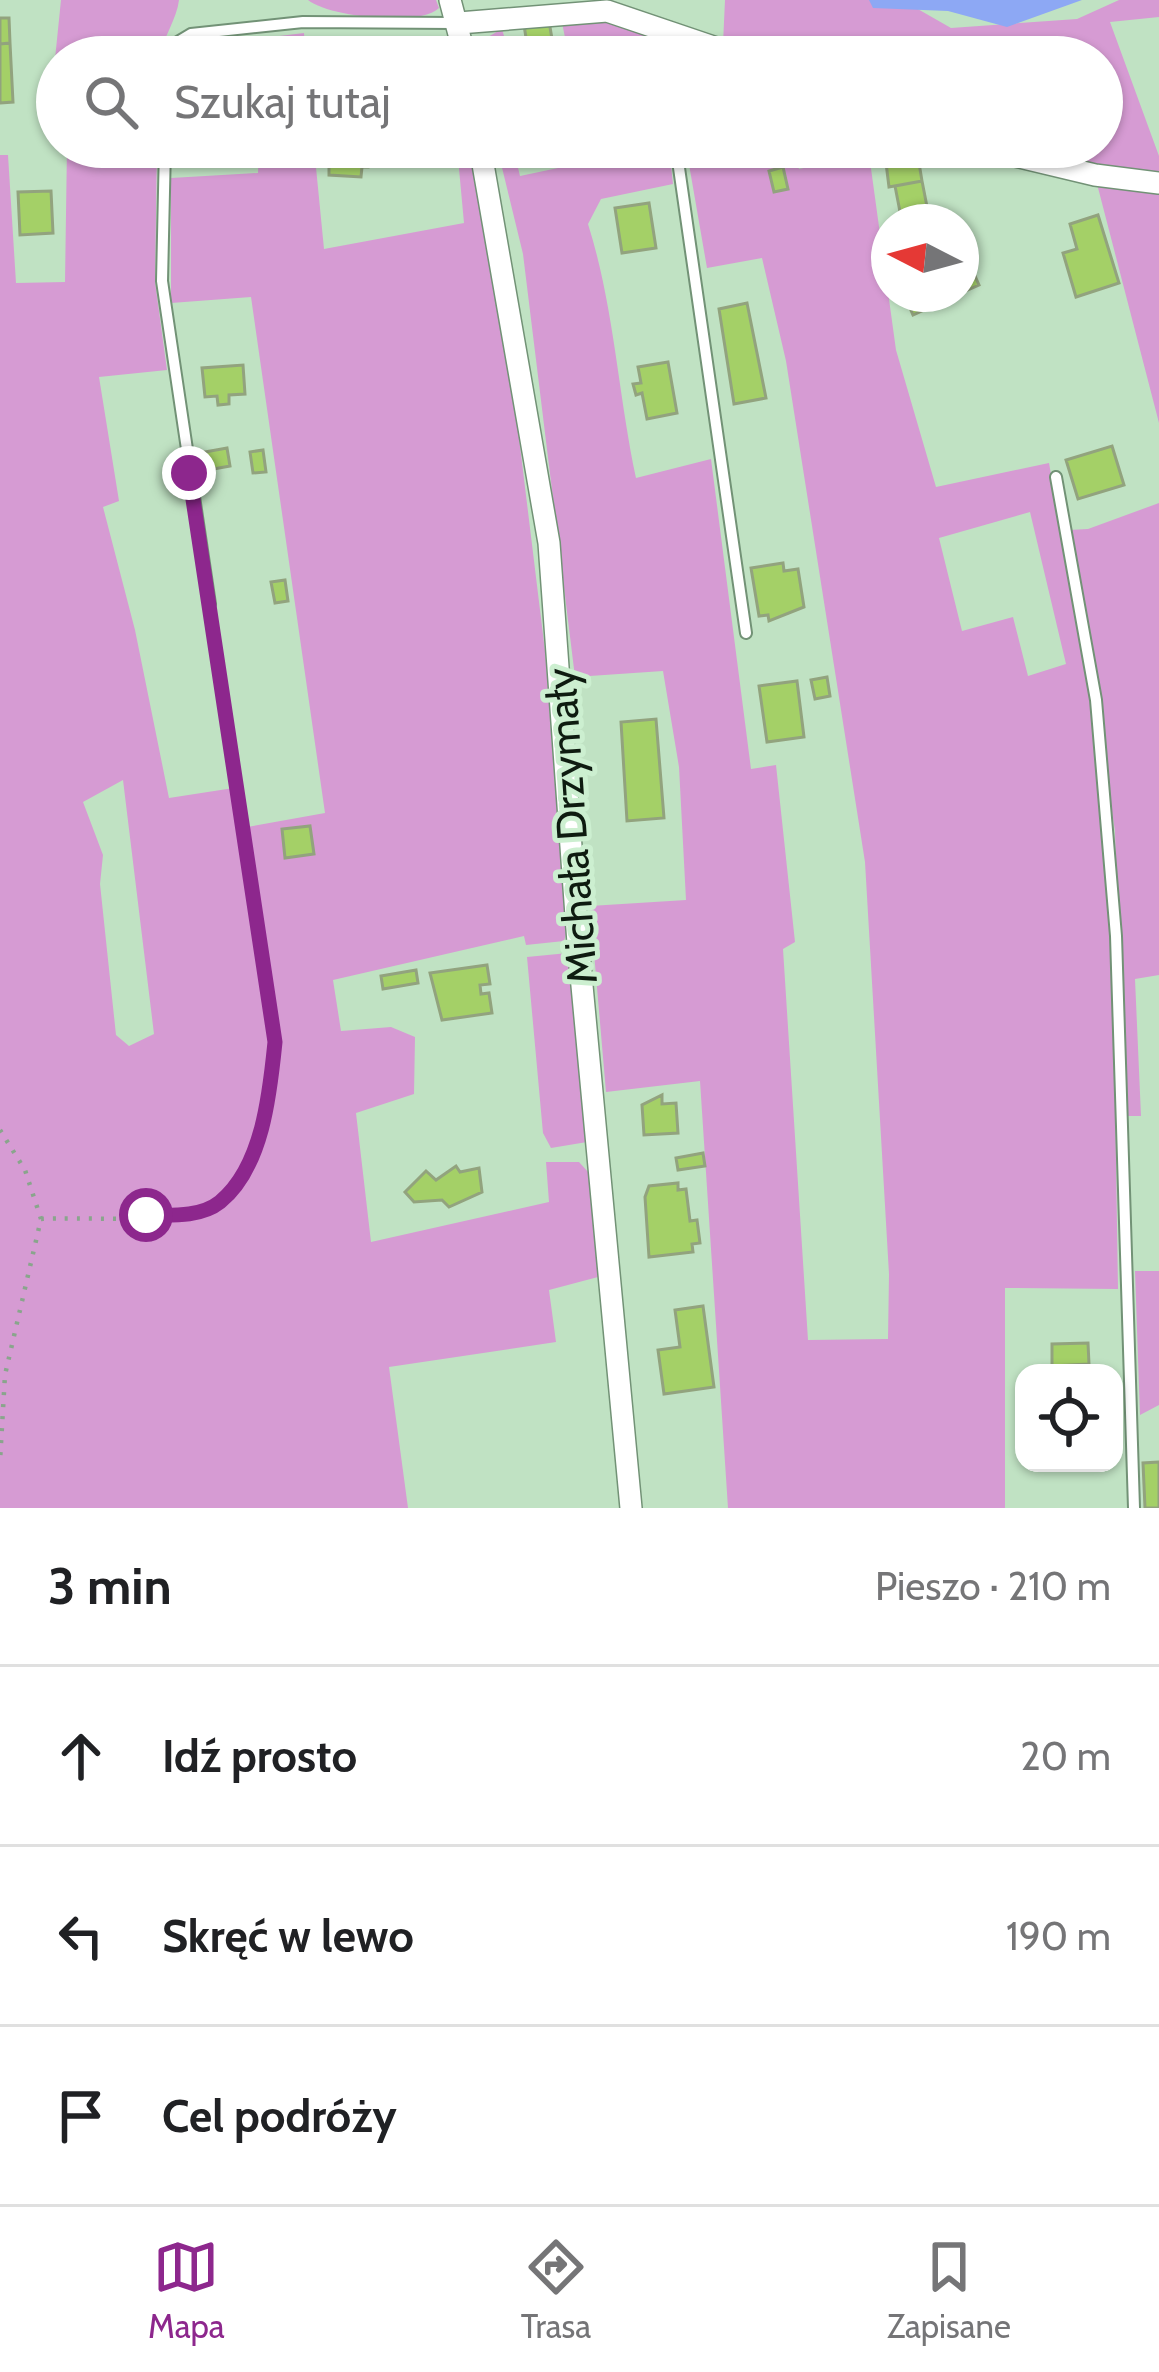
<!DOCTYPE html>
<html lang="pl">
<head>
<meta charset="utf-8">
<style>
	body { margin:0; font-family:Cabin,sans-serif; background:#f2f2f2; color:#202124 }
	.controls { position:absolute; right:36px; bottom:36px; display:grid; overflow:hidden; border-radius:24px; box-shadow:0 3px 9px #0004 }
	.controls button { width:108px; height:108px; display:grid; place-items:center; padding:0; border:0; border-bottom:3px solid #e0e0e0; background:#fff; color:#202124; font:60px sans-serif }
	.compass { position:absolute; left:871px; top:204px; width:108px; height:108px; border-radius:50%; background:#fff; box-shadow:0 3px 9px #0004; rotate:276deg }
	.stop { position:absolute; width:36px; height:36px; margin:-27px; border:9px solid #8d278d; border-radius:50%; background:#fff }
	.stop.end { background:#8d278d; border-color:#fff; box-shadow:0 3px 12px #0008 }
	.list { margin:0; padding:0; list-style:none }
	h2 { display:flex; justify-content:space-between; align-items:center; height:156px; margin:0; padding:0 48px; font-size:51px }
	h2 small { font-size:39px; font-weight:400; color:#757577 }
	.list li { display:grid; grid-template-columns:78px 1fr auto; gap:36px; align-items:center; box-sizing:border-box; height:180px; padding:0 48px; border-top:3px solid #e0e0e0 }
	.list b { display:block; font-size:45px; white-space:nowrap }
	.list em { font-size:39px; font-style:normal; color:#757577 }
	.icon { flex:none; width:66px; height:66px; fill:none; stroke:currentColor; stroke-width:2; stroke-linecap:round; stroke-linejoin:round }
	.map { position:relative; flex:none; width:1159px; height:1508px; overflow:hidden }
	.search { position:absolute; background:#fff; box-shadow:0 3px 9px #0004; left:36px; right:36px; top:36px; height:132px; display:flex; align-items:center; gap:30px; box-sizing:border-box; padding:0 42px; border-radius:66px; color:#757577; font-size:45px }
	.sheet { height:696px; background:#fff }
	nav { display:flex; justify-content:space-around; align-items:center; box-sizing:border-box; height:168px; border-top:3px solid #e0e0e0; background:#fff; font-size:33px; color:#757577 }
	nav a { display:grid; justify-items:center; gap:6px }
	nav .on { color:#8d278d }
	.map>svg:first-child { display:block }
	.green { fill:#d69bd3; fill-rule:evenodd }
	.water { fill:#8da8f4 }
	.building { fill:#a4d067; stroke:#92a37e; stroke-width:3 }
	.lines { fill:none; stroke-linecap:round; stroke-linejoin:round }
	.service-casing { stroke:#729276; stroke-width:14 }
	.minor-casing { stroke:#729276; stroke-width:24 }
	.path { stroke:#89a58c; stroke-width:4.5; stroke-dasharray:3 9; stroke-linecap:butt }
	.service { stroke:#fff; stroke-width:10 }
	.minor { stroke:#fff; stroke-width:21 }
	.route { stroke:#8d278d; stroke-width:15 }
	.labels { text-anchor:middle; stroke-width:10; stroke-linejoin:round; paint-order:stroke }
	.street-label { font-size:42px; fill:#0e1b10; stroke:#ccefd0 }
</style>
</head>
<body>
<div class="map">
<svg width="1159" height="1508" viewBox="0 0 1159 1508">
	<rect width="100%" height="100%" fill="#c0e2c3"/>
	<path class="green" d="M61,0H179C177,19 163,37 160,57H57V62L55,59Z
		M308,0H436L439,8C420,27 329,17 308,0Z
		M725,0H902L951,28L1077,19L1119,0H1159V17L1110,22L1159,156V178L1002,147H1102V57H783L723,44Z
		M561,18L611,20L657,41L659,57H569Z
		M502,29L510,57H481L479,42Z
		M304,33L306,57H262L263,38Z
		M67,147H157L155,282L167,370L99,377L119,501L103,507L135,630L169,798L240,787L247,827L325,813L251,297L171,303V178L258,173L259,147H314L324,249L464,223L457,147H473L514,397L545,651L566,934L564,941L526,945L524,936L333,980L341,1031L391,1027L415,1037L414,1094L356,1113L371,1242L549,1202L546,1162H579L589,1173L598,1277L549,1290L556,1342L389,1367L408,1508H0V155H8L16,283L65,282ZM123,780L154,1034L129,1046L116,1035L100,884L103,855L83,802Z
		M497,147H513L520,176L558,168L556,147H669L673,184L601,199L588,224C614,306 618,393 636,478L711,459L751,769L776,765L795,942L783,949L808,1340L888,1339L889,1274L865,862L786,361L762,258L707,268L686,147H792L799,169L869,154L896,350L936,487L1049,463L1091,697L1113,970L1118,1289L1005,1288V1508H728L700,1081L606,1092L590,906L686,900L679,767L663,671L575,677L523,254ZM1030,512L1066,664L1028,676L1013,617L962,631L939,538Z
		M1096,180L1159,187V423Z
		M1159,503V975L1135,979L1141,1116H1123L1115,831L1069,530L1088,529Z
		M568,953L587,1142L551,1148L543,1133L527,957Z
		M1135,1271H1159V1405L1140,1415Z"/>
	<path class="water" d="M869,0H1082L1007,27L948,11L873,8Z"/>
	<path class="building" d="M0,18H9L10,43L0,44Z
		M549,21L555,57H529L524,25Z
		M10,43L13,102L0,103V44Z
		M176,147H187V164H176Z
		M329,147H361V155L329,154Z
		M529,147H548L550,162L530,163Z
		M329,154L368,155V167H362L361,177L329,175Z
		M918,157L922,181L889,187L886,163Z
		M783,167L788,189L774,192L769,171Z
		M922,181L930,222H902L895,186Z
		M51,191L53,233L20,235L18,192Z
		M649,203L656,248L622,253L615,208Z
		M1098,215L1119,283L1076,297L1063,253L1077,249L1070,224Z
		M963,249L979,285L961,293V250Z
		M904,294H959L913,315Z
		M747,303L766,398L734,404L719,309Z
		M668,362L677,413L647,419L642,393L636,395L633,384L641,383L638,367Z
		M243,365L245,394L229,395V404L218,405L217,396L205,397L202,368Z
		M1112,446L1124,485L1078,499L1066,460Z
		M227,448L230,466L197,472L194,454Z
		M263,450L266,472L253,473L250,452Z
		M783,563L784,571L798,569L804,607L769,621L768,615L759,616L751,568Z
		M285,580L288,601L275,603L271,582Z
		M827,677L830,696L815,699L811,680Z
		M797,681L804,737L767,742L759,686Z
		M656,719L664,818L627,821L621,722Z
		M310,826L314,854L285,858L282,829Z
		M487,965L490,984L480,985L481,994L489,993L492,1013L442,1020L430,973Z
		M416,970L418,983L383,989L381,976Z
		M662,1095V1104L676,1103L678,1133L644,1135L642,1105Z
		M703,1153L705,1166L678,1170L676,1158Z
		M456,1166L460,1172L479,1168L482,1192L449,1207L442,1200L414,1202L405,1192L426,1171L436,1180Z
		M678,1183V1190L686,1189L690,1221L697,1220L700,1243L692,1244L693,1252L649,1257L645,1197L649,1186Z
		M703,1306L714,1387L664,1394L658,1350L680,1347L675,1310Z
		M1088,1343L1089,1364L1052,1366V1344Z
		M1159,1462V1508H1145L1143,1463Z"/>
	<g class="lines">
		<defs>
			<path id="service" d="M666,34L668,57
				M169,57L176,43L191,34L303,22L455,23
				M165,147L162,281L210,604
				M676,147L746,633
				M1056,477L1096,700L1116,936L1134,1508"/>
			<path id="minor" d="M450,0L465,57
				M459,23L607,11L743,57
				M480,147L549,543L578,943L631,1508
				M978,147L1095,175L1159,183"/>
		</defs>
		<use href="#service" class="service-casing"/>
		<use href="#minor" class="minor-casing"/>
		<path class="path" d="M0,1130L25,1170L41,1219L5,1375L0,1461
			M41,1219C78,1217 160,1222 191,1214C265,1194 278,1076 273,1012L213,621"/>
		<use href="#service" class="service"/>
		<use href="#minor" class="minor"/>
	</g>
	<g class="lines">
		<path class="route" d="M146,1215C169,1215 200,1218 220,1202C263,1167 270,1092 275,1042L189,473"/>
	</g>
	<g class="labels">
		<g class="street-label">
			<text transform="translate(571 826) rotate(-94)" y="15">Michała Drzymały</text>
		</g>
	</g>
</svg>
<div class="controls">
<button><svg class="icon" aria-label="locate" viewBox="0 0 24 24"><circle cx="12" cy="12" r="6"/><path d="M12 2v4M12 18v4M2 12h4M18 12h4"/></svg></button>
</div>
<svg class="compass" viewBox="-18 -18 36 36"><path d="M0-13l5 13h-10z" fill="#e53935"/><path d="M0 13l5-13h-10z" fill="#757577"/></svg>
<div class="stop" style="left:146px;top:1215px"></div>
<div class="stop end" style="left:189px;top:473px"></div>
<div class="search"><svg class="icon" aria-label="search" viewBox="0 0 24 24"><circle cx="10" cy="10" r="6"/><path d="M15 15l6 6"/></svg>Szukaj tutaj</div>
</div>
<section class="sheet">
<h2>3 min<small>Pieszo · 210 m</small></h2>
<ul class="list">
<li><svg class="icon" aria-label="ahead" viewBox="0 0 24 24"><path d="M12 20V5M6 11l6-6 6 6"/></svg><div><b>Idź prosto</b></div><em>20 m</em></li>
<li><svg class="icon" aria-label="left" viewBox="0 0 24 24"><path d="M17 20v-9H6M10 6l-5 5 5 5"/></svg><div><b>Skręć w lewo</b></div><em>190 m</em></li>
<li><svg class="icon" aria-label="arrive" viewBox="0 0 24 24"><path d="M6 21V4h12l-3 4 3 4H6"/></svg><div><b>Cel podróży</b></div></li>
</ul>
</section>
<nav>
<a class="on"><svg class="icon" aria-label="map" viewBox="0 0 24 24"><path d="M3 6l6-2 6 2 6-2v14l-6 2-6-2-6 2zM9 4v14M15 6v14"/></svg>Mapa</a>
<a><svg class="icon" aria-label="directions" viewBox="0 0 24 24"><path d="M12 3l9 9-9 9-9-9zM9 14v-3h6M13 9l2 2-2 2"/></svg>Trasa</a>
<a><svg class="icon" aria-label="saved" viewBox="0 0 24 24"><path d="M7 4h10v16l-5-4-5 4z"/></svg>Zapisane</a>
</nav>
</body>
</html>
